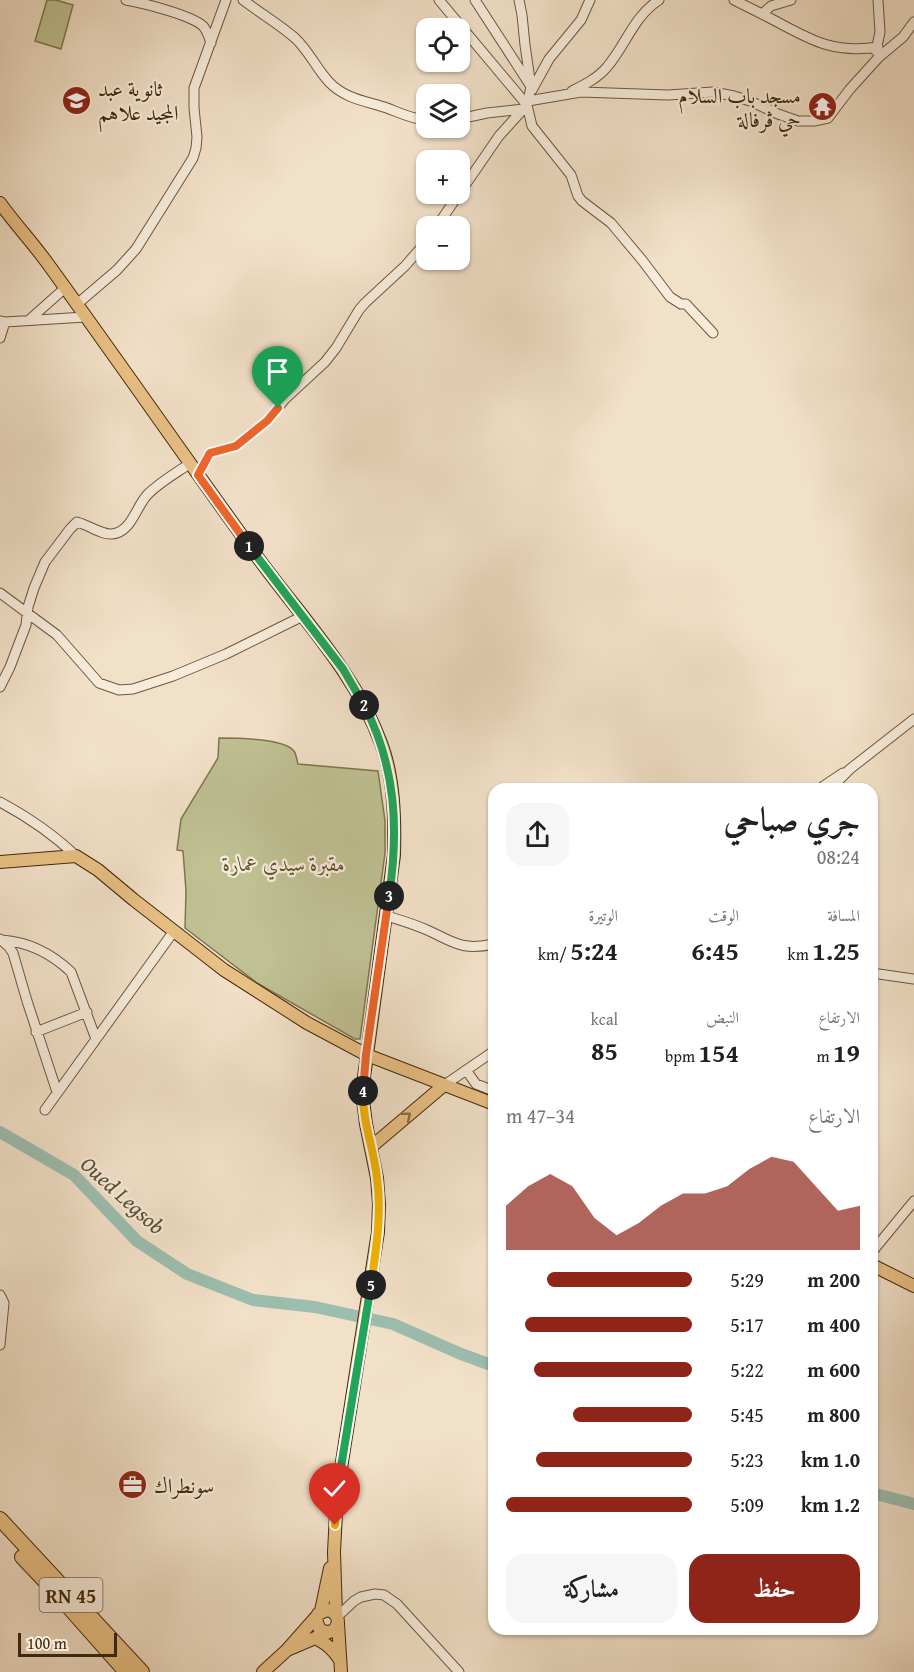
<!DOCTYPE html>
<html lang="ar">
<meta charset="utf-8">
<style>
body{margin:0;font-family:"Gentium Book Plus",Amiri,serif;background:#f6f6f6;color:#202124;direction:rtl;height:100vh;display:flex;flex-direction:column;font-size:22px;white-space:nowrap}
*{box-sizing:border-box;margin:0}
p{font-size:20px;color:#757577}
.icon{flex:none;width:33px;height:33px;fill:none;stroke:currentColor;stroke-width:2;stroke-linecap:round;stroke-linejoin:round}
.map{position:relative;flex:1;overflow:hidden;direction:ltr}
.side{position:absolute;left:488px;top:783px;width:390px;height:852px;display:flex;flex-direction:column;background:#fff;border-radius:18px;box-shadow:0 2px 4px #0004;direction:rtl}
.side>*{flex:none}
.controls{position:absolute;left:416px;top:18px;display:grid;gap:12px}
.controls a{display:grid;place-items:center;width:54px;height:54px;border-radius:12px;background:#fff;box-shadow:0 2px 4px #0004;font-size:30px}
.scale{position:absolute;left:18px;bottom:15px;width:99px;box-sizing:border-box;padding-left:6px;border:3px solid #41290b;border-top:0;font-size:16px;line-height:21px;white-space:nowrap;color:#41290b;-webkit-text-stroke:4px #f7ecdc;paint-order:stroke}
.pin{position:absolute;display:grid;place-items:center;width:51px;height:51px;color:#fff;margin:-62px -26px;border-radius:50% 50% 50% 0;rotate:-45deg;box-shadow:0 0 6px #0007}
.pin .icon{rotate:45deg}
.km{position:absolute;width:30px;height:30px;margin:-15px;border-radius:50%;background:#222;color:#fff;font-size:16px;line-height:30px;text-align:center}
.round{display:grid;place-items:center;flex:none;width:63px;height:63px;border-radius:18px;background:#f6f6f6}
.summary{display:flex;align-items:center;justify-content:space-between;height:102px;padding:0 18px}
h1{font-size:33px;font-weight:700;line-height:45px}
.stats{display:grid;grid-template-columns:repeat(3,1fr);gap:9px;height:102px;padding:6px 18px}
.stats div{display:grid;align-content:center}
.stats b{font-size:26px;font-weight:700}
.stats small{font-size:16px;font-weight:400}
.stats p{font-size:16px}
.chart{height:168px;padding:12px 18px}
.chart p{display:flex;justify-content:space-between}
.chart svg{width:100%;height:108px;margin-top:6px;fill:#8f2418;opacity:.7}
.action{display:flex;gap:12px;margin-top:auto;padding:12px 18px}
.action a{flex:1;height:69px;border-radius:18px;background:#8f2418;color:#fff;font-size:24px;font-weight:700;line-height:69px;text-align:center}
.action a+a{background:#f6f6f6;color:#202124}
ul{padding:0 18px;list-style:none;font-size:20px}
li{display:grid;grid-template-columns:96px 72px 1fr;align-items:center;height:45px}
li i{height:15px;border-radius:8px;background:#8f2418}
.map>svg:first-child{display:block}
.green{fill:#bfc193;stroke:#80754f;stroke-width:1.5}
.lines{fill:none;stroke-linecap:round;stroke-linejoin:round}
.river{stroke:#9cbeb0;stroke-width:12}
.minor-casing{stroke:#6d573a;stroke-width:11}
.major-casing{stroke:#41290b;stroke-width:14}
.highway-casing{stroke:#41290b;stroke-width:16}
.minor{stroke:#f7ecdc;stroke-width:9}
.major{stroke:#e9c084;stroke-width:12}
.highway{stroke:#e9c084;stroke-width:14}
.oneway{stroke:#8d6d41}
.split-1-casing{stroke:#fff;stroke-width:12}
.split-2-casing{stroke:#fff;stroke-width:12}
.split-3-casing{stroke:#fff;stroke-width:12}
.split-4-casing{stroke:#fff;stroke-width:12}
.split-5-casing{stroke:#fff;stroke-width:12}
.split-6-casing{stroke:#fff;stroke-width:12}
.split-7-casing{stroke:#fff;stroke-width:12}
.split-1{stroke:#f0652b;stroke-width:8}
.split-2{stroke:#22a559;stroke-width:8}
.split-3{stroke:#22a559;stroke-width:8}
.split-4{stroke:#f0652b;stroke-width:8}
.split-5{stroke:#f5b400;stroke-width:8}
.split-6{stroke:#22a559;stroke-width:8}
.split-7{stroke:#f5b400;stroke-width:8}
.labels{text-anchor:middle;dominant-baseline:central;stroke-width:4.5;stroke-linejoin:round;paint-order:stroke}
.shield{fill:#f7ecdc;stroke:#78644a;stroke-width:1.5}
.shield-label{font-size:20px;font-weight:bold;fill:#41290b}
.poi-label{font-size:21px;fill:#41290b;stroke:#f7ecdc;text-anchor:start}
.park-label{font-size:21px;font-style:italic;fill:#604f2d;stroke:#f7ecdc}
.water-label{font-size:22px;font-style:italic;fill:#584e34;stroke:#f7ecdc}
</style>
<div class="map">
<svg width="914" height="1672" viewBox="0 0 914 1672">
<rect width="100%" height="100%" fill="#f2e1c9"/>
<filter id="stains"><feTurbulence type="fractalNoise" baseFrequency=".00333" numOctaves="4"/><feColorMatrix values="0 0 0 0 .2 0 0 0 0 .09 0 0 0 0 .02 0 0 0 .5 -.17"/></filter>
<radialGradient id="worn" r=".72"><stop offset=".6" stop-color="#630" stop-opacity="0"/><stop offset="1" stop-color="#630" stop-opacity=".3"/></radialGradient>
<path class="green" d="M47,0H56L73,5L61,49L35,41Z
M219,738C235,738 284,738 294,751C296,754 297,760 298,764L378,771L385,821V853L360,1039H355L257,983L185,928L186,891L183,851L177,850L181,819L218,758Z"/>
<g class="lines">
<path class="river" d="M0,1132L74,1175L137,1241L187,1274L253,1300L315,1307L393,1324L461,1354L494,1366
M872,1493L914,1504"/>
<defs>
<path id="minor" d="M126,0C143,3 191,15 203,26C207,30 209,37 211,43
M243,0C260,13 279,24 295,38C309,51 316,68 329,82C345,99 366,101 387,108C400,113 412,119 426,120
M439,0L527,105L532,126L571,175L578,196L582,201L611,223L642,260L670,297L681,304H686L713,333
M475,0L530,85
M734,0L762,14L771,6L791,0
M762,14C804,35 827,55 878,47
M876,51L880,32L878,0
M532,90L549,59L581,20L590,0
M572,91C584,85 598,78 607,67C626,45 633,17 659,0
M528,101L581,92L668,95L713,92L734,96L750,101L778,114L798,121H814L828,118L850,89L879,57L903,37L914,22
M459,119L487,113L523,109
M437,226L499,136L527,105L531,87L525,45L522,15L519,0
M76,305L117,270L136,249L193,158L196,148L197,137L194,108V88L226,0
M29,320L65,288
M0,321L5,322L85,317
M0,338L5,322
M198,475L210,453L236,446L267,421L285,399L325,362L336,348L359,310L365,303L405,266L426,242
M0,593L57,635L99,683L119,690L133,689L173,676L226,654L303,616
M0,687L10,667L26,625L28,607L34,588L45,562L70,529L77,522C89,525 101,535 112,534C132,532 136,506 148,494C160,482 176,473 189,464
M819,789L843,773
M830,789L850,769L914,719
M0,802C28,817 53,834 76,856
M387,916C400,920 414,924 427,930C454,942 461,951 494,944
M0,939L9,947L13,953L27,1001L57,1092
M2,940C28,942 52,954 71,972L96,1039
M872,973L914,979
M36,1032L87,1012
M466,1070L476,1084L494,1091
M443,1086L494,1051
M45,1110L174,931
M872,1252L914,1201
M0,1295L4,1303L0,1345
M337,1617L354,1601L361,1597L375,1594L384,1595L397,1604L459,1672"/>
<path id="major" d="M0,203C15,224 33,243 48,264C117,359 184,456 253,551C298,614 354,670 381,743C394,777 395,818 394,855L364,1077L363,1100L366,1124L377,1178L379,1204L378,1232L337,1494L334,1552L336,1615
M0,862L76,856L98,870L134,900L224,970L307,1023L367,1055L494,1104
M371,1147L443,1086
M872,1265L914,1286
M321,1611L330,1568
M338,1623L341,1672
M315,1638C327,1644 333,1649 340,1660
M287,1650L334,1630C341,1622 338,1612 327,1610L318,1614L316,1620L320,1630L327,1632
M263,1672L287,1650L317,1616"/>
<path id="highway" d="M0,1519L142,1672
M22,1557L57,1594L126,1672"/>
</defs>
<use href="#minor" class="minor-casing"/>
<use href="#major" class="major-casing"/>
<use href="#highway" class="highway-casing"/>
<use href="#minor" class="minor"/>
<use href="#major" class="major"/>
<use href="#highway" class="highway"/>
</g>
<defs><path id="oneway-chevron" d="M-2-3.5L2.5 0L-2 3.5" fill="none" stroke-width="1.6" stroke-linecap="round" stroke-linejoin="round" transform="scale(1.5)"/></defs>
<use class="oneway" href="#oneway-chevron" transform="translate(407 1116) rotate(-40)"/>
<g class="lines">
<defs>
<path id="split-1" d="M249,546L198,475L210,453L236,446L267,421L278,408"/>
<path id="split-2" d="M249,546L343,669L364,705"/>
<path id="split-3" d="M364,705C396,766 399,829 389,896"/>
<path id="split-4" d="M363,1091L366,1055L389,896"/>
<path id="split-5" d="M363,1091C362,1121 374,1149 377,1178C382,1214 376,1250 371,1285"/>
<path id="split-6" d="M339,1479L371,1285"/>
<path id="split-7" d="M335,1525L339,1479"/>
</defs>
<use href="#split-1" class="split-1-casing"/>
<use href="#split-2" class="split-2-casing"/>
<use href="#split-3" class="split-3-casing"/>
<use href="#split-4" class="split-4-casing"/>
<use href="#split-5" class="split-5-casing"/>
<use href="#split-6" class="split-6-casing"/>
<use href="#split-7" class="split-7-casing"/>
<use href="#split-1" class="split-1"/>
<use href="#split-2" class="split-2"/>
<use href="#split-3" class="split-3"/>
<use href="#split-4" class="split-4"/>
<use href="#split-5" class="split-5"/>
<use href="#split-6" class="split-6"/>
<use href="#split-7" class="split-7"/>
</g>
<defs>
<symbol id="school-disc" viewBox="-11 -11 22 22"><circle r="9.5" fill="#8f2418" stroke="#f7ecdc"/><path d="M0-5L7-2L0 1L-7-2ZM-4 1L0 2.5L4 1V4Q0 6-4 4Z" fill="#fff"/></symbol>
<symbol id="temple-disc" viewBox="-11 -11 22 22"><circle r="9.5" fill="#8f2418" stroke="#f7ecdc"/><path d="M0-6L5-2H3V0L6.5 2.5H4V6H1.5V3h-3V6H-4V2.5H-6.5L-3 0V-2H-5Z" fill="#fff"/></symbol>
<symbol id="office-disc" viewBox="-11 -11 22 22"><circle r="9.5" fill="#8f2418" stroke="#f7ecdc"/><path d="M-6-3h4V-5.5h4V-3h4V5H-6ZM-1-4.5V-3h2v-1.5ZM-6 0V1H6V0Z" fill="#fff"/></symbol>
</defs>
<g fill-rule="evenodd">
<use href="#school-disc" x="60" y="84" width="33" height="33"/>
<use href="#temple-disc" x="806" y="90" width="33" height="33"/>
<use href="#office-disc" x="116" y="1468" width="33" height="33"/>
</g>
<g class="labels">
<rect class="shield" x="39.5" y="1578" width="63" height="34" rx="4.5"/>
<g class="shield-label">
<text x="71" y="1595">RN 45</text>
</g>
<g class="poi-label">
<text x="98" y="88">ثانوية عبد<tspan x="98" dy="24">المجيد علاهم</tspan></text>
<text x="801" y="95" text-anchor="end">مسجد باب السلام<tspan x="801" dy="24">حي ڨرفالة</tspan></text>
<text x="154" y="1485">سونطراك</text>
</g>
<g class="park-label">
<text x="284" y="863">مقبرة سيدي عمارة</text>
</g>
<g class="water-label">
<text transform="translate(123 1195) rotate(42)">Oued Legsob</text>
</g>
</g>
<rect width="100%" height="100%" filter="url(#stains)"/>
<rect width="100%" height="100%" fill="url(#worn)"/>
</svg>
<div class="controls">
<a><svg class="icon" aria-label="locate" viewBox="0 0 24 24"><circle cx="12" cy="12" r="6"/><path d="M12 2v4M12 18v4M2 12h4M18 12h4"/></svg></a>
<a><svg class="icon" aria-label="layers" viewBox="0 0 24 24"><path d="M12 4l9 5-9 5-9-5zM3 14l9 5 9-5"/></svg></a>
<a>+</a>
<a>−</a>
</div>
<div class="scale">100 m</div>
<div class="pin" style="left:278px;top:408px;background:#1e9e55"><svg class="icon" aria-label="arrive" viewBox="0 0 24 24"><path d="M6 21V4h12l-3 4 3 4H6"/></svg></div>
<div class="pin" style="left:335px;top:1525px;background:#d93025"><svg class="icon" aria-label="check" viewBox="0 0 24 24"><path d="M5 12l5 5 9-10"/></svg></div>
<b class="km" style="left:249px;top:546px">1</b>
<b class="km" style="left:364px;top:705px">2</b>
<b class="km" style="left:389px;top:896px">3</b>
<b class="km" style="left:363px;top:1091px">4</b>
<b class="km" style="left:371px;top:1285px">5</b>
<section class="side">
<div class="summary"><div><h1>جري صباحي</h1><p>08:24</p></div><a class="round"><svg class="icon" aria-label="share" viewBox="0 0 24 24"><path d="M12 15V3M7 8l5-5 5 5M5 13v7h14v-7"/></svg></a></div>
<div class="stats">
<div><p>المسافة</p><b>1.25<small> km</small></b></div>
<div><p>الوقت</p><b>6:45</b></div>
<div><p>الوتيرة</p><b>5:24<small> /km</small></b></div>
</div>
<div class="stats">
<div><p>الارتفاع</p><b>19<small> m</small></b></div>
<div><p>النبض</p><b>154<small> bpm</small></b></div>
<div><p>kcal</p><b>85</b></div>
</div>
<div class="chart"><p><span>الارتفاع</span>34–47 m</p>
<svg viewBox="0 0 160 44" preserveAspectRatio="none"><path d="M0 44V26L10 18L20 13L30 18L40 31L50 38L60 33L70 26L80 21L90 21L100 18L110 11L120 6L130 8L140 18L150 28L160 26V44z"/></svg>
</div>
<ul>
<li><b>200 m</b>5:29<i style="width:78%"></i></li>
<li><b>400 m</b>5:17<i style="width:90%"></i></li>
<li><b>600 m</b>5:22<i style="width:85%"></i></li>
<li><b>800 m</b>5:45<i style="width:64%"></i></li>
<li><b>1.0 km</b>5:23<i style="width:84%"></i></li>
<li><b>1.2 km</b>5:09<i style="width:100%"></i></li>
</ul>
<div class="action"><a>حفظ</a><a>مشاركة</a></div>
</section>
</div>
